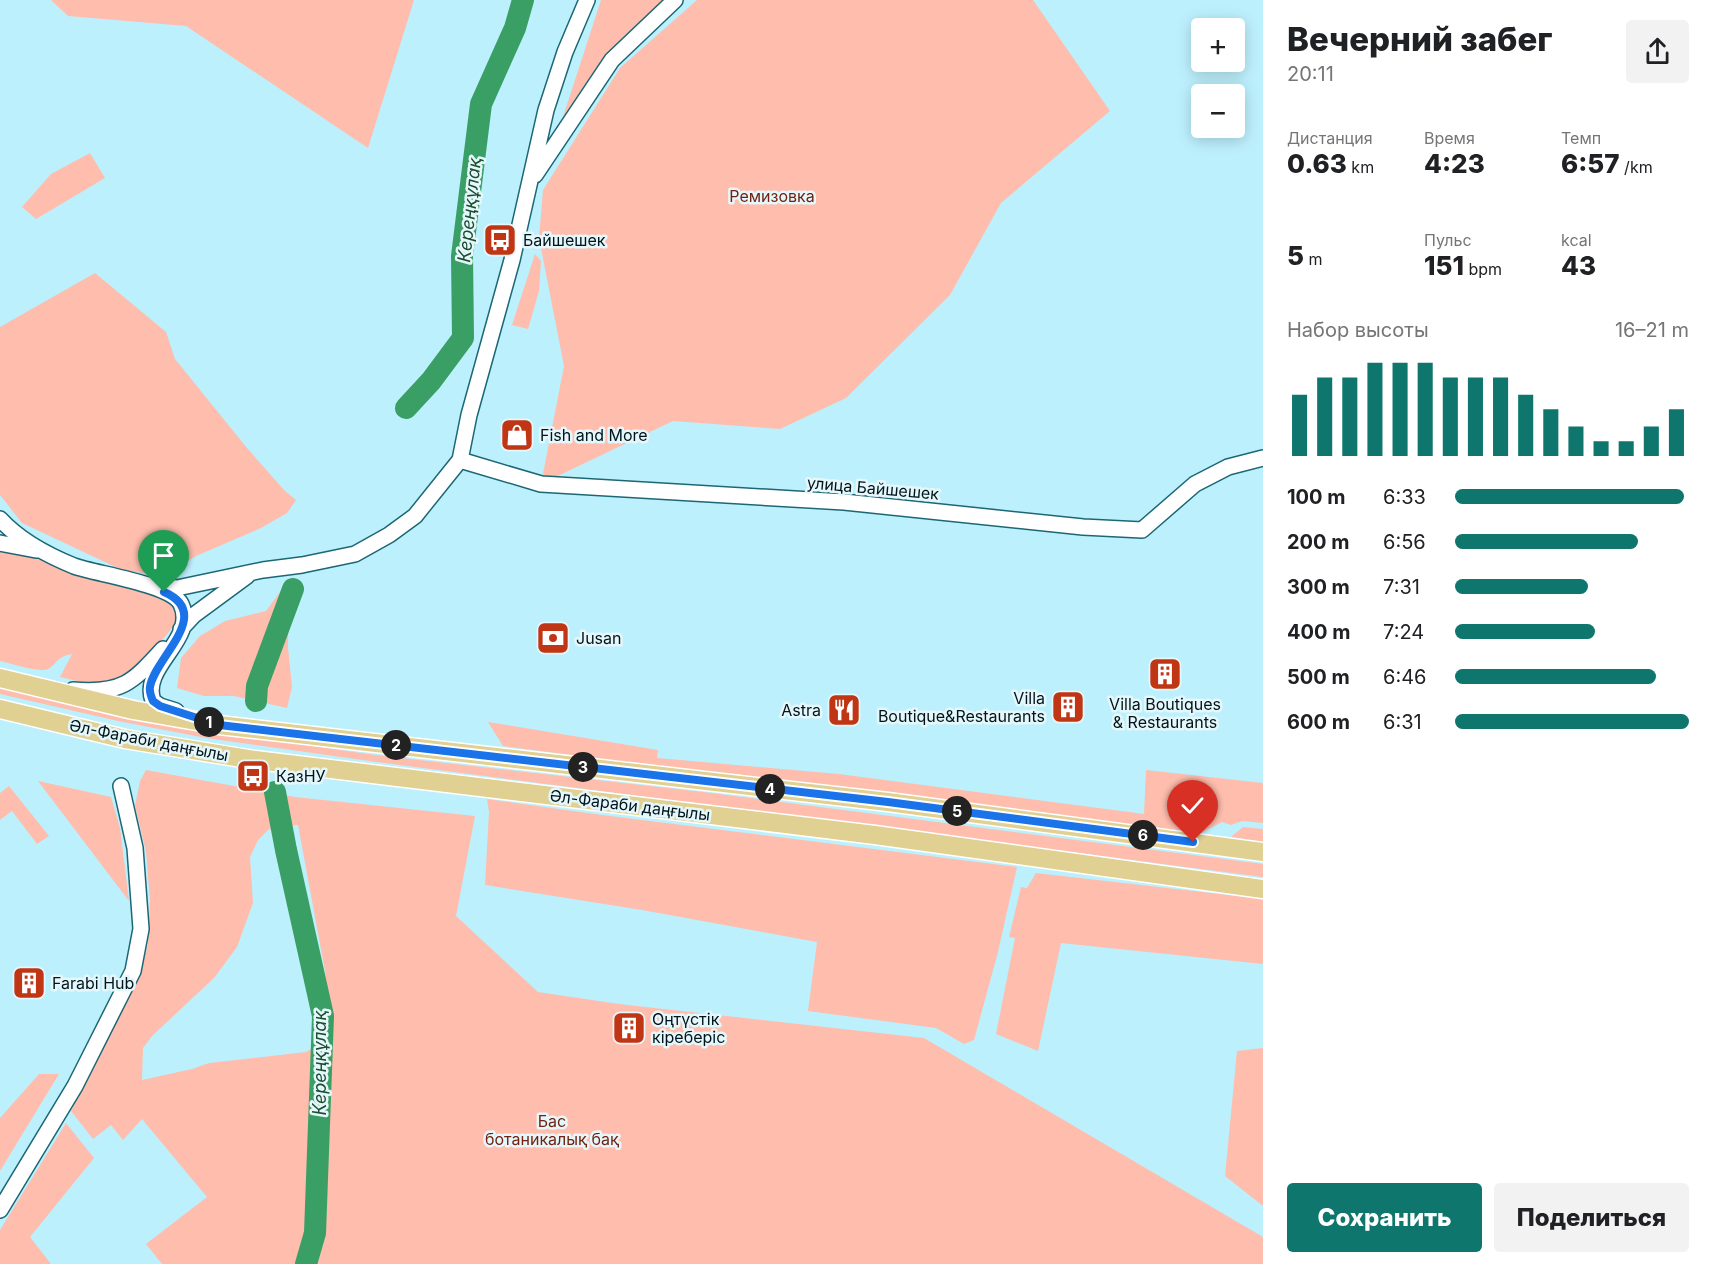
<!DOCTYPE html>
<html lang="ru">
<meta charset="utf-8">
<style>
body{margin:0;font-family:Inter,sans-serif;background:#f2f2f2;color:#202124;height:100vh;display:flex;flex-direction:column;font-size:22px;white-space:nowrap}
*{box-sizing:border-box;margin:0}
p{font-size:20px;color:#757577}
.icon{flex:none;width:33px;height:33px;fill:none;stroke:currentColor;stroke-width:2;stroke-linecap:round;stroke-linejoin:round}
.map{position:relative;flex:1;overflow:hidden}
.panel{display:flex;flex-direction:column;background:#fff;width:450px}
.panel>*{flex:none}
.controls{position:absolute;left:1191px;top:18px;display:grid;gap:12px}
.controls a{display:grid;place-items:center;width:54px;height:54px;border-radius:6px;background:#fff;box-shadow:0 3px 15px #0003;font-size:30px}
.pin{position:absolute;display:grid;place-items:center;width:51px;height:51px;color:#fff;margin:-62px -26px;border-radius:50% 50% 50% 0;rotate:-45deg;box-shadow:0 0 6px #0007}
.pin .icon{rotate:45deg}
.km{position:absolute;width:30px;height:30px;margin:-15px;border-radius:50%;background:#222;color:#fff;font-size:16px;line-height:30px;text-align:center}
.round{display:grid;place-items:center;flex:none;width:63px;height:63px;border-radius:6px;background:#f2f2f2}
.headline{display:flex;align-items:center;justify-content:space-between;height:102px;padding:0 24px}
h1{font-size:33px;font-weight:800;line-height:45px}
.stats{display:grid;grid-template-columns:repeat(3,1fr);gap:9px;height:102px;padding:6px 24px}
.stats div{display:grid;align-content:center}
.stats b{font-size:26px;font-weight:800}
.stats small{font-size:16px;font-weight:400}
.stats p{font-size:16px}
.chart{height:168px;padding:12px 24px}
.chart p{display:flex;justify-content:space-between}
.chart svg{width:100%;height:108px;margin-top:6px;stroke:#0f766e;stroke-width:6}
.cta{display:flex;gap:12px;margin-top:auto;padding:12px 24px}
.cta a{flex:1;height:69px;border-radius:6px;background:#0f766e;color:#fff;font-size:24px;font-weight:800;line-height:69px;text-align:center}
.cta a+a{background:#f2f2f2;color:#202124}
ul{padding:0 24px;list-style:none;font-size:20px}
li{display:grid;grid-template-columns:96px 72px 1fr;align-items:center;height:45px}
li i{height:15px;border-radius:8px;background:#0f766e}
main{display:flex;flex:1;min-height:0}
.map>svg:first-child{display:block}
.green{fill:#febdad;fill-rule:evenodd}
.lines{fill:none;stroke-linecap:round;stroke-linejoin:round}
.river{stroke:#3a9f64;stroke-width:22}
.minor-casing{stroke:#1c6775;stroke-width:18}
.major-casing{stroke:#fff;stroke-width:21}
.minor{stroke:#fff;stroke-width:15}
.major{stroke:#e0d092;stroke-width:18}
.route-casing{stroke:#fff;stroke-width:12}
.route{stroke:#1a73e8;stroke-width:8}
.labels{text-anchor:middle;dominant-baseline:central;stroke-width:5;stroke-linejoin:round;paint-order:stroke}
.park-label{font-size:16px;fill:#712210;stroke:#e6f7fb}
.poi-label{font-size:16px;fill:#00151b;stroke:#e6f7fb;text-anchor:start}
.street-label{font-size:16px;fill:#00151b;stroke:#e6f7fb}
.water-label{font-size:18px;font-style:italic;fill:#1a4e2f;stroke:#e6f7fb}
</style>
<main>
<div class="map">
<svg width="1263" height="1264" viewBox="0 0 1263 1264">
<rect width="100%" height="100%" fill="#bdf0fd"/>
<path class="green" d="M51,0H414L368,148L186,26L68,16Z
M601,0H667L561,123Z
M697,0H1033L1110,111L1001,203L950,295L846,398L780,429L673,421L541,484L564,366L539,238L543,190L620,68Z
M90,153L105,178L36,219L22,207L51,174Z
M535,254L541,261L539,291L528,329L512,325Z
M95,273L166,332L175,359L247,448L285,491L296,500L287,513L261,528L196,556L165,575L124,571L22,523L0,495V327Z
M0,543L171,595L179,619C161,644 137,666 113,685L86,683L60,677L72,654C56,657 57,664 48,669C38,673 10,663 0,661Z
M289,580L288,648L292,687L287,708L234,696H204L177,688L181,658L200,636L225,621L266,611Z
M0,685L206,731L375,755L703,792L1263,864V877L377,762L206,738L118,721L0,694Z
M488,722L658,750L657,758L839,774L1144,814L1146,770L1263,783V823L1242,821L1231,825L1222,822L1199,834L1125,828L503,746Z
M146,770L295,797L475,816L456,916L538,992L619,1004L924,1038L1263,1237V1264H162L146,1244L207,1197L142,1119L123,1140L111,1125L93,1139L71,1111L138,979L148,945L150,900L146,852L135,806L140,781ZM298,825L325,971L330,1024L327,1036L320,1044L306,1052L209,1063L192,1069L142,1080L143,1048L152,1036L214,978L237,947L253,903L250,857L258,840L268,830L277,826Z
M38,781L111,797L120,828L129,901Z
M9,786L49,836L37,844L12,811L0,820V793Z
M487,799L602,815L1017,867L998,952L974,1040L964,1044L936,1028L808,1011L817,942L642,910L485,885L489,812Z
M1243,827L1263,829V842L1231,837Z
M1036,873L1263,899V964L1061,943L1038,1051L996,1034L1015,938L1009,937L1021,887L1027,888Z
M1263,1048V1206L1225,1176L1237,1051Z
M39,1074H59L0,1171V1118Z
M66,1123L94,1158L30,1237L51,1264H0V1230Z"/>
<g class="lines">
<path class="river" d="M406,408L431,381L463,338L462,256L481,104L515,28L523,0
M256,701L257,686L293,589
M275,792L286,850L323,1016L315,1233L306,1264"/>
<defs>
<path id="minor" d="M535,175L612,60L675,0
M460,460L541,484L844,502L1083,527L1142,530L1195,484L1228,467L1263,458
M0,519C20,541 47,555 74,566C96,574 171,584 181,604C198,640 140,666 153,701L160,706L176,711
M0,543L36,550
M152,586L177,588L263,570L302,565L355,554L389,535L415,516L460,460L469,415L512,260L546,110L565,52L587,0
M181,629L194,615L247,576
M73,690C122,694 132,683 163,649
M0,1210L75,1086L133,971L141,929L135,848L121,786"/>
<path id="major" d="M0,678L133,710L219,725L888,802L1263,852
M0,709L125,739L248,759L875,835L1263,889"/>
</defs>
<use href="#minor" class="minor-casing"/>
<use href="#major" class="major-casing"/>
<use href="#minor" class="minor"/>
<use href="#major" class="major"/>
</g>
<g class="lines">
<defs>
<path id="route" d="M164,592C215,614 154,658 150,687C149,692 151,696 153,701L160,706L219,725L888,802L1193,842"/>
</defs>
<use href="#route" class="route-casing"/>
<use href="#route" class="route"/>
</g>
<defs>
<symbol id="bus-square" viewBox="-11 -11 22 22"><rect x="-9" y="-9" width="18" height="18" rx="4" fill="#c03614" stroke="#e6f7fb"/><path d="M-5-6H5V4H4V6H2V4H-2V6H-4V4H-5ZM-3.5-4V0h7V-4ZM-3.5 1.2v1.5H-2V1.2ZM2 1.2v1.5H3.5V1.2Z" fill="#fff"/></symbol>
<symbol id="shop-square" viewBox="-11 -11 22 22"><rect x="-9" y="-9" width="18" height="18" rx="4" fill="#c03614" stroke="#e6f7fb"/><path d="M-5-2.5h2.3a2.7 3.5 0 0 1 5.4 0H5L5.5 6h-11ZM-1.5-2.5h3a1.5 2.3 0 0 0-3 0Z" fill="#fff"/></symbol>
<symbol id="bank-square" viewBox="-11 -11 22 22"><rect x="-9" y="-9" width="18" height="18" rx="4" fill="#c03614" stroke="#e6f7fb"/><path d="M-6-4H6V4H-6ZM0-2.3a2.3 2.3 0 1 0 0 4.6a2.3 2.3 0 1 0 0-4.6Z" fill="#fff"/></symbol>
<symbol id="building-square" viewBox="-11 -11 22 22"><rect x="-9" y="-9" width="18" height="18" rx="4" fill="#c03614" stroke="#e6f7fb"/><path d="M-4-6H4V6H1V3H-1V6H-4ZM-2.5-4.3h1.7v1.8h-1.7ZM.8-4.3h1.7v1.8H.8ZM-2.5-1h1.7V.8h-1.7ZM.8-1h1.7V.8H.8Z" fill="#fff"/></symbol>
<symbol id="restaurant-square" viewBox="-11 -11 22 22"><rect x="-9" y="-9" width="18" height="18" rx="4" fill="#c03614" stroke="#e6f7fb"/><path d="M-5-6h1v4h1v-4h1v4h1v-4h1v5L-1.5 .5V6h-2V.5L-5-1ZM5-6V6H3V1.5H1.5Q1.5-4 5-6Z" fill="#fff"/></symbol>
</defs>
<g fill-rule="evenodd">
<use href="#bus-square" x="481" y="221" width="38" height="38"/>
<use href="#shop-square" x="498" y="416" width="38" height="38"/>
<use href="#bank-square" x="534" y="619" width="38" height="38"/>
<use href="#building-square" x="1146" y="655" width="38" height="38"/>
<use href="#building-square" x="1049" y="688" width="38" height="38"/>
<use href="#restaurant-square" x="825" y="691" width="38" height="38"/>
<use href="#bus-square" x="234" y="757" width="38" height="38"/>
<use href="#building-square" x="10" y="964" width="38" height="38"/>
<use href="#building-square" x="610" y="1009" width="38" height="38"/>
</g>
<g class="labels">
<g class="park-label">
<text x="772" y="196">Ремизовка</text>
<text x="552" y="1121">Бас<tspan x="552" dy="18">ботаникалық бақ</tspan></text>
</g>
<g class="poi-label">
<text x="523" y="240">Байшешек</text>
<text x="540" y="435">Fish and More</text>
<text x="576" y="638">Jusan</text>
<text x="1045" y="698" text-anchor="end">Villa<tspan x="1045" dy="18">Boutique&amp;Restaurants</tspan></text>
<text x="1165" y="704" text-anchor="middle">Villa Boutiques<tspan x="1165" dy="18">&amp; Restaurants</tspan></text>
<text x="821" y="710" text-anchor="end">Astra</text>
<text x="276" y="776">КазНУ</text>
<text x="52" y="983">Farabi Hub</text>
<text x="652" y="1019">Оңтүстік<tspan x="652" dy="18">кіреберіс</tspan></text>
</g>
<g class="street-label">
<text transform="translate(873 488) rotate(5)">улица Байшешек</text>
<text transform="translate(149 740) rotate(11)">Әл-Фараби даңғылы</text>
<text transform="translate(630 805) rotate(7)">Әл-Фараби даңғылы</text>
</g>
<g class="water-label">
<text transform="translate(469 210) rotate(-84)">Кереңқұлақ</text>
<text transform="translate(319 1063) rotate(-90)">Кереңқұлақ</text>
</g>
</g>
</svg>
<div class="controls">
<a>+</a>
<a>−</a>
</div>
<div class="pin" style="left:164px;top:592px;background:#1e9e55"><svg class="icon" aria-label="arrive" viewBox="0 0 24 24"><path d="M6 21V4h12l-3 4 3 4H6"/></svg></div>
<div class="pin" style="left:1193px;top:842px;background:#d93025"><svg class="icon" aria-label="check" viewBox="0 0 24 24"><path d="M5 12l5 5 9-10"/></svg></div>
<b class="km" style="left:209px;top:722px">1</b>
<b class="km" style="left:396px;top:745px">2</b>
<b class="km" style="left:583px;top:767px">3</b>
<b class="km" style="left:770px;top:789px">4</b>
<b class="km" style="left:957px;top:811px">5</b>
<b class="km" style="left:1143px;top:835px">6</b>
</div>
<section class="panel">
<div class="headline"><div><h1>Вечерний забег</h1><p>20:11</p></div><a class="round"><svg class="icon" aria-label="share" viewBox="0 0 24 24"><path d="M12 15V3M7 8l5-5 5 5M5 13v7h14v-7"/></svg></a></div>
<div class="stats">
<div><p>Дистанция</p><b>0.63<small> km</small></b></div>
<div><p>Время</p><b>4:23</b></div>
<div><p>Темп</p><b>6:57<small> /km</small></b></div>
</div>
<div class="stats">
<div><b>5<small> m</small></b></div>
<div><p>Пульс</p><b>151<small> bpm</small></b></div>
<div><p>kcal</p><b>43</b></div>
</div>
<div class="chart"><p><span>Набор высоты</span>16–21 m</p>
<svg viewBox="0 0 160 44" preserveAspectRatio="none"><path d="M5 44V19M15 44V12M25 44V12M35 44V6M45 44V6M55 44V6M65 44V12M75 44V12M85 44V12M95 44V19M105 44V25M115 44V32M125 44V38M135 44V38M145 44V32M155 44V25"/></svg>
</div>
<ul>
<li><b>100 m</b>6:33<i style="width:98%"></i></li>
<li><b>200 m</b>6:56<i style="width:78%"></i></li>
<li><b>300 m</b>7:31<i style="width:57%"></i></li>
<li><b>400 m</b>7:24<i style="width:60%"></i></li>
<li><b>500 m</b>6:46<i style="width:86%"></i></li>
<li><b>600 m</b>6:31<i style="width:100%"></i></li>
</ul>
<div class="cta"><a>Сохранить</a><a>Поделиться</a></div>
</section>
</main>
